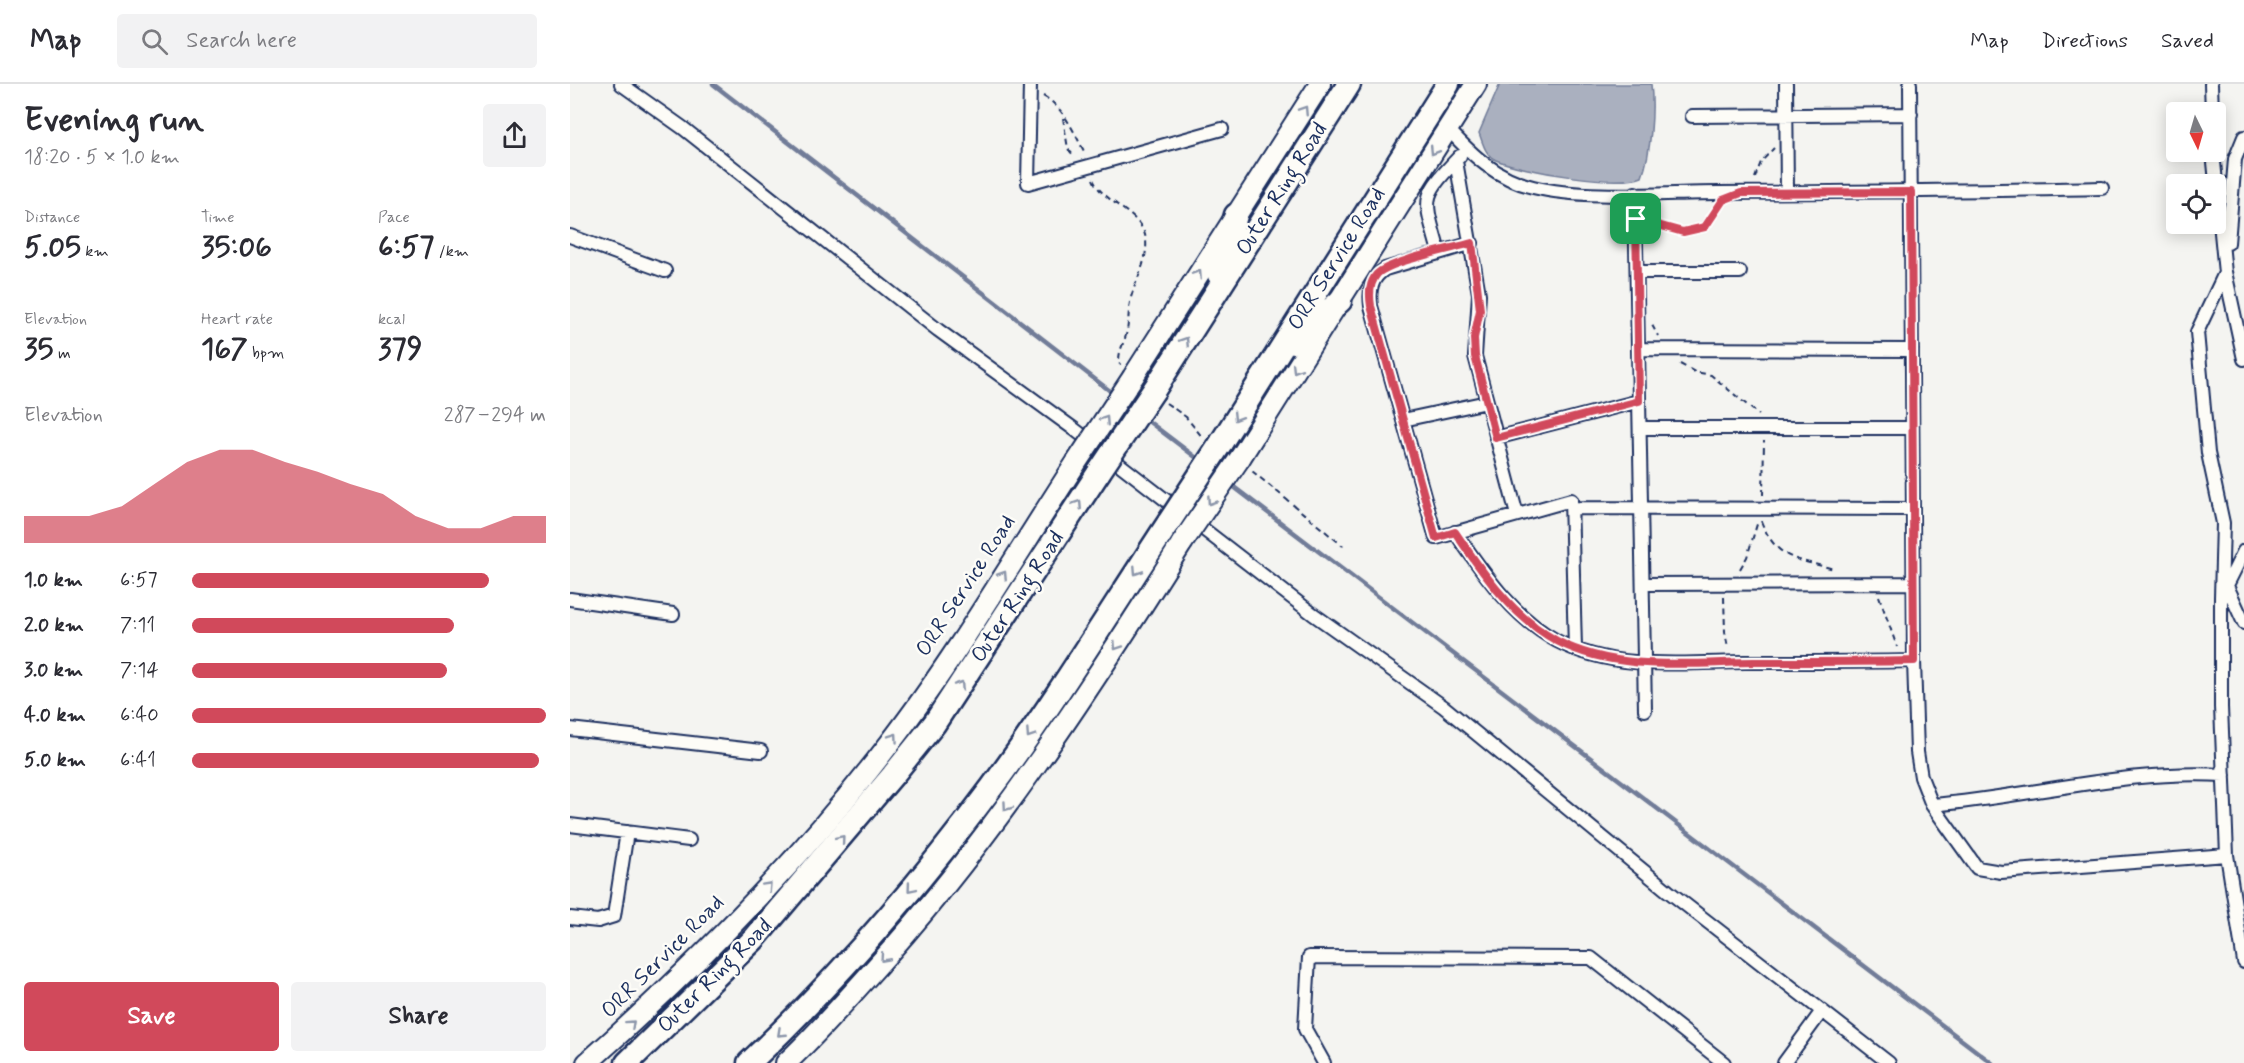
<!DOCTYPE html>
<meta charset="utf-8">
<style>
body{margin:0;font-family:Mynerve,sans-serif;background:#f2f2f3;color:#2b2b33;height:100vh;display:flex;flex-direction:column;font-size:22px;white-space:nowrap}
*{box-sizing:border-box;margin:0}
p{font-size:20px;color:#7c7c81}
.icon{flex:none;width:33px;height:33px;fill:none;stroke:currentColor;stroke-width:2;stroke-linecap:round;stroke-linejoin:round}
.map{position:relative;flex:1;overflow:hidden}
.drawer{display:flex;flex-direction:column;background:#fff;width:570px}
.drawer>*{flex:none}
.needle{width:39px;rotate:175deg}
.tools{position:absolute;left:1596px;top:18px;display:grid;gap:12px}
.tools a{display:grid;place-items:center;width:60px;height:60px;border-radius:6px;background:#fff;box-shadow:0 3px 15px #0003;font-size:30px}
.pin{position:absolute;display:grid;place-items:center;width:51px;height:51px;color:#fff;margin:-26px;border-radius:12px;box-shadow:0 3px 9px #0006}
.round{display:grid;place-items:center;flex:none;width:63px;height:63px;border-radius:6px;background:#f2f2f3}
.head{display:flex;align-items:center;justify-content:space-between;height:102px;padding:0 24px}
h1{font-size:33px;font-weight:800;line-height:45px}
.figures{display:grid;grid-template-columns:repeat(3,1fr);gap:9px;height:102px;padding:6px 24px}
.figures div{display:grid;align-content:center}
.figures b{font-size:30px;font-weight:800}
.figures small{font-size:16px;font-weight:400}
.figures p{font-size:16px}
.chart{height:168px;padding:12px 24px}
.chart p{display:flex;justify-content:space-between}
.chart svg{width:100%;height:108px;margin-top:6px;fill:#d1495b;opacity:.7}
.button{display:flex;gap:12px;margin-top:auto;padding:12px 24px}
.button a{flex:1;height:69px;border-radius:6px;background:#d1495b;color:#fff;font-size:24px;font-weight:800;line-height:69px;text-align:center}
.button a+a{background:#f2f2f3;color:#2b2b33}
ul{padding:0 24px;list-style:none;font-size:20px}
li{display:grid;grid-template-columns:96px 72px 1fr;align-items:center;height:45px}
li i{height:15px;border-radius:8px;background:#d1495b}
header{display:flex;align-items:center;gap:36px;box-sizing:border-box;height:84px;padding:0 30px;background:#fff;border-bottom:2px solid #e1e1e2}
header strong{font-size:28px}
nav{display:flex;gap:33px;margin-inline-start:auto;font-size:21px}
.search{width:420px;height:54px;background:#f2f2f3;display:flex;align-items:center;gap:15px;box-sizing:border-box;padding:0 21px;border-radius:6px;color:#7c7c81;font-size:22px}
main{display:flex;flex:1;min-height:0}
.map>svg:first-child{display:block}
.water{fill:#aab0bf;stroke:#717c98;stroke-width:1.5}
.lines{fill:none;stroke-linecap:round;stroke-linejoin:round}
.stream{stroke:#717c98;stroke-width:4.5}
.minor-casing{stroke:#1b2f5e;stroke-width:16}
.primary-casing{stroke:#1b2f5e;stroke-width:24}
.motorway-casing{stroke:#1b2f5e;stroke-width:27}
.path{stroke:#1b2f5e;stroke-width:2;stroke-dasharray:6 4.5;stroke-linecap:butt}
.minor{stroke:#fdfcf7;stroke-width:12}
.primary{stroke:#fdfcf7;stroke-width:20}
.motorway{stroke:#fdfcf7;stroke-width:22}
.primary-bridge-casing{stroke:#1b2f5e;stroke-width:24;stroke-linecap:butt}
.motorway-bridge-casing{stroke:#1b2f5e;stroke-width:27;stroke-linecap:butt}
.primary-bridge{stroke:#fdfcf7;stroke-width:20}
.motorway-bridge{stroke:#fdfcf7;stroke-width:22}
.oneway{stroke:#8c96aa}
.route-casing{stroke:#fff;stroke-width:12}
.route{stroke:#d1495b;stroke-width:8}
.labels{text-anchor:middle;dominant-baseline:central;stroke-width:5;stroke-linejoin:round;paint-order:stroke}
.street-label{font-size:22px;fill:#1b2f5e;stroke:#fdfcf7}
</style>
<header>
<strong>Map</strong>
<div class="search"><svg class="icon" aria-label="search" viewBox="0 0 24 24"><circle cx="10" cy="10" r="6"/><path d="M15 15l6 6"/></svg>Search here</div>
<nav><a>Map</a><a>Directions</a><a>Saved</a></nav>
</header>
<main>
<section class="drawer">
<div class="head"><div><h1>Evening run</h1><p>18:20 · 5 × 1.0 km</p></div><a class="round"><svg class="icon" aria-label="share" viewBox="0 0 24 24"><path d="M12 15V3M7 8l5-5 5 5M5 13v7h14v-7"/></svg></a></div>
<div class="figures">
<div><p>Distance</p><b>5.05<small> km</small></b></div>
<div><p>Time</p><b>35:06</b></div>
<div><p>Pace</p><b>6:57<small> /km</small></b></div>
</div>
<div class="figures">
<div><p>Elevation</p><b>35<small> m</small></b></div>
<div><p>Heart rate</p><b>167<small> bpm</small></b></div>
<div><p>kcal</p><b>379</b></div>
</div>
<div class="chart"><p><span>Elevation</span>287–294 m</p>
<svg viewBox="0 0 160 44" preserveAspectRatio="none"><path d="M0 44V33L10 33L20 33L30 29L40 20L50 11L60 6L70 6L80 11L90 15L100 20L110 24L120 33L130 38L140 38L150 33L160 33V44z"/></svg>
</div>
<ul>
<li><b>1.0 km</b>6:57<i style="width:84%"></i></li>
<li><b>2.0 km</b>7:11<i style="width:74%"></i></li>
<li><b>3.0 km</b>7:14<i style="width:72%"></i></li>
<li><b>4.0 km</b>6:40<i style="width:100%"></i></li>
<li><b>5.0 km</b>6:41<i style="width:98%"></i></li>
</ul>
<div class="button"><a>Save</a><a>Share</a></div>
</section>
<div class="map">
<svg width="1674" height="979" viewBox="0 0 1674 979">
<rect width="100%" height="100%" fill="#f4f4f1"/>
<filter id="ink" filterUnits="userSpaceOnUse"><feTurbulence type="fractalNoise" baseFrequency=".0167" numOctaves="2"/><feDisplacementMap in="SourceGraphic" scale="12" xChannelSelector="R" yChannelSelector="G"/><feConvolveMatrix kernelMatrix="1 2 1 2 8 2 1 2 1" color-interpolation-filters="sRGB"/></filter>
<g filter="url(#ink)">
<path class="water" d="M930,0H1081C1084,25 1081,69 1072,93C1047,103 952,87 926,76C915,71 913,59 909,49Z"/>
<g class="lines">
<path class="stream" d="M143,0L544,310
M574,334L632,378
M660,400L1422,979"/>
<defs>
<path id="minor" d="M51,0L113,44L368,246L504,345L743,530L874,623L1098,807L1319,979
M460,0L458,99L652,45
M1216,0L1217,108
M1340,0L1344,577L1347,668L1351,693L1362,721C1459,713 1556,685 1654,691
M1641,0L1642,28
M1122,32L1341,30
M878,45C903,72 926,94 963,103C1015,116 1094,109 1149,109C1277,108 1405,107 1532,104
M1643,68L1655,189L1627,248L1638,369L1653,439L1651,513
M886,77L909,210L905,272L947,431
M1065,109L1075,626
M0,152L95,187
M902,159L815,185C801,194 799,206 801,222L866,454L1001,416L1005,564
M1658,159L1665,75L1674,53
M869,168C854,113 849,115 890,72
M1067,188H1170
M1655,188L1674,275
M1068,265L1342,266
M833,336L917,318
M1070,344H1342
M926,354L1069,317
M1001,424L1343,425
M885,448C913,488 942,533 987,557C1044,587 1113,579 1175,578C1231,578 1287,578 1344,577
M1674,467L1651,513V623L1657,771L1674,878
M1073,500L1343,499
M1657,502L1674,539
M0,515L103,530
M0,645L191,667
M1362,721L1407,784L1431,788L1657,771
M0,741L119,756
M0,834L28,837L44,832L57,748
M754,979L735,945L739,873L1021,874L1154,979
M1214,979L1252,927"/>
<path id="primary" d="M563,293L750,0
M670,374L906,0
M17,979C126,882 231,776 320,659C387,572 446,471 506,379
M216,979C246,951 273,920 300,890C420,758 517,610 612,459"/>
<path id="motorway" d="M649,191L666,131
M724,258L770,217
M584,306L779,0
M651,359L878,0
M57,979L184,855L323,691L364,640L529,388
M179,979C268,895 349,801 422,703C485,618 541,526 599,438"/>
</defs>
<use href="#minor" class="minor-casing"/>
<use href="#primary" class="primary-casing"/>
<use href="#motorway" class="motorway-casing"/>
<path class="path" d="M473,12C494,23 504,49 515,69
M493,34L498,65L505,73
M1185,94L1191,78L1204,64
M523,95C533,120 573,128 576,156C578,180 564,197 560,218C558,229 559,240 556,251C553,262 547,269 550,281
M1080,139C1096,143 1120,156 1135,143C1140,138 1144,129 1148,123
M1082,241L1088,252
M1110,280L1125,288L1141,291L1189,331
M596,319L616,333L633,354
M682,387L773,462
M1193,411L1194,357
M1191,437C1207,477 1227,475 1264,485
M1170,485L1177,473L1188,437
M1309,512L1327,563
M1154,513L1155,548L1158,564"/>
<use href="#minor" class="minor"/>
<use href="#primary" class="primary"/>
<use href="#motorway" class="motorway"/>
<defs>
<path id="primary-bridge" d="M506,379L563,293
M612,459L670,374"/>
<path id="motorway-bridge" d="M529,388L584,306
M599,438L651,359"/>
</defs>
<use href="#primary-bridge" class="primary-bridge-casing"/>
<use href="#motorway-bridge" class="motorway-bridge-casing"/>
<use href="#primary-bridge" class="primary-bridge"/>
<use href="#motorway-bridge" class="motorway-bridge"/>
</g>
<defs><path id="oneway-chevron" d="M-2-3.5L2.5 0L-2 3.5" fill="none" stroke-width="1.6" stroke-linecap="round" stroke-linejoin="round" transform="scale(1.5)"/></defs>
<g class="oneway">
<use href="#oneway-chevron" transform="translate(734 26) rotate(-57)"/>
<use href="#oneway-chevron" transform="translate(864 67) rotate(122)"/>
<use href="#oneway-chevron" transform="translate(628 190) rotate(-57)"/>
<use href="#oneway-chevron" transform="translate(615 257) rotate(-57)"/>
<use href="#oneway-chevron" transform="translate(726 285) rotate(122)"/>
<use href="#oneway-chevron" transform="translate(667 333) rotate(122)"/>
<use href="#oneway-chevron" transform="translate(535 336) rotate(-57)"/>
<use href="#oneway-chevron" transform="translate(641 417) rotate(124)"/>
<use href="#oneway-chevron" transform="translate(508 420) rotate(-57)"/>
<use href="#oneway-chevron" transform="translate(567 487) rotate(123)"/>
<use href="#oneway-chevron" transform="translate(433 491) rotate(-57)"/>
<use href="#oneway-chevron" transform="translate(547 562) rotate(124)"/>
<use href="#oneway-chevron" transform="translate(390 601) rotate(-56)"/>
<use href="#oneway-chevron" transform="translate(460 650) rotate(124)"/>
<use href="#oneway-chevron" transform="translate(324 653) rotate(-55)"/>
<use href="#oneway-chevron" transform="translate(437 723) rotate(125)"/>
<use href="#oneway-chevron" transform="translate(271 755) rotate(-50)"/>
<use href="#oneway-chevron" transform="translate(198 802) rotate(-47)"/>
<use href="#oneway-chevron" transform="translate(341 804) rotate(130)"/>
<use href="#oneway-chevron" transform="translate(314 874) rotate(132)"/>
<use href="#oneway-chevron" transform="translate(61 940) rotate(-42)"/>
<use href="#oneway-chevron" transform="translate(211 949) rotate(137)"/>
</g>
</g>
<g class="lines" filter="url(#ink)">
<defs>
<path id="route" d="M1341,108L1344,577C1291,578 1237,578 1184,578C1120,579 1046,588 987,557C942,533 912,488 885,448L866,454L801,222C799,210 799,199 807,190C820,177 881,165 902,159L910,226L904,254L905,272L926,354L1069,317L1066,135L1113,148L1135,143L1153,116L1171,109Z"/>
</defs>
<use href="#route" class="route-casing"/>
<use href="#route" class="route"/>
</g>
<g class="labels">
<g class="street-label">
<text transform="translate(712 105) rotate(-58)">Outer Ring Road</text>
<text transform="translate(767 175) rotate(-58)">ORR Service Road</text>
<text transform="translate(396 502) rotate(-57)">ORR Service Road</text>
<text transform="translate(448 513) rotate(-57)">Outer Ring Road</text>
<text transform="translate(93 873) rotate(-45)">ORR Service Road</text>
<text transform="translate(145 892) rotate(-45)">Outer Ring Road</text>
</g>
</g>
</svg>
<div class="tools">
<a><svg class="needle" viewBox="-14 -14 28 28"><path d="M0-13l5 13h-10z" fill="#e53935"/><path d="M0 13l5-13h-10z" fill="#7c7c81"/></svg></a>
<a><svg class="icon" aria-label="locate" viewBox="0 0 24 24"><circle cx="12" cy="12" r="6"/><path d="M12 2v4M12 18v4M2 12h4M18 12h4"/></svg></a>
</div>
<div class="pin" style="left:1066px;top:135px;background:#1e9e55"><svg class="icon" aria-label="arrive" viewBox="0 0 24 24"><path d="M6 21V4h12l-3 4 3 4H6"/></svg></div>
</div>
</main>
